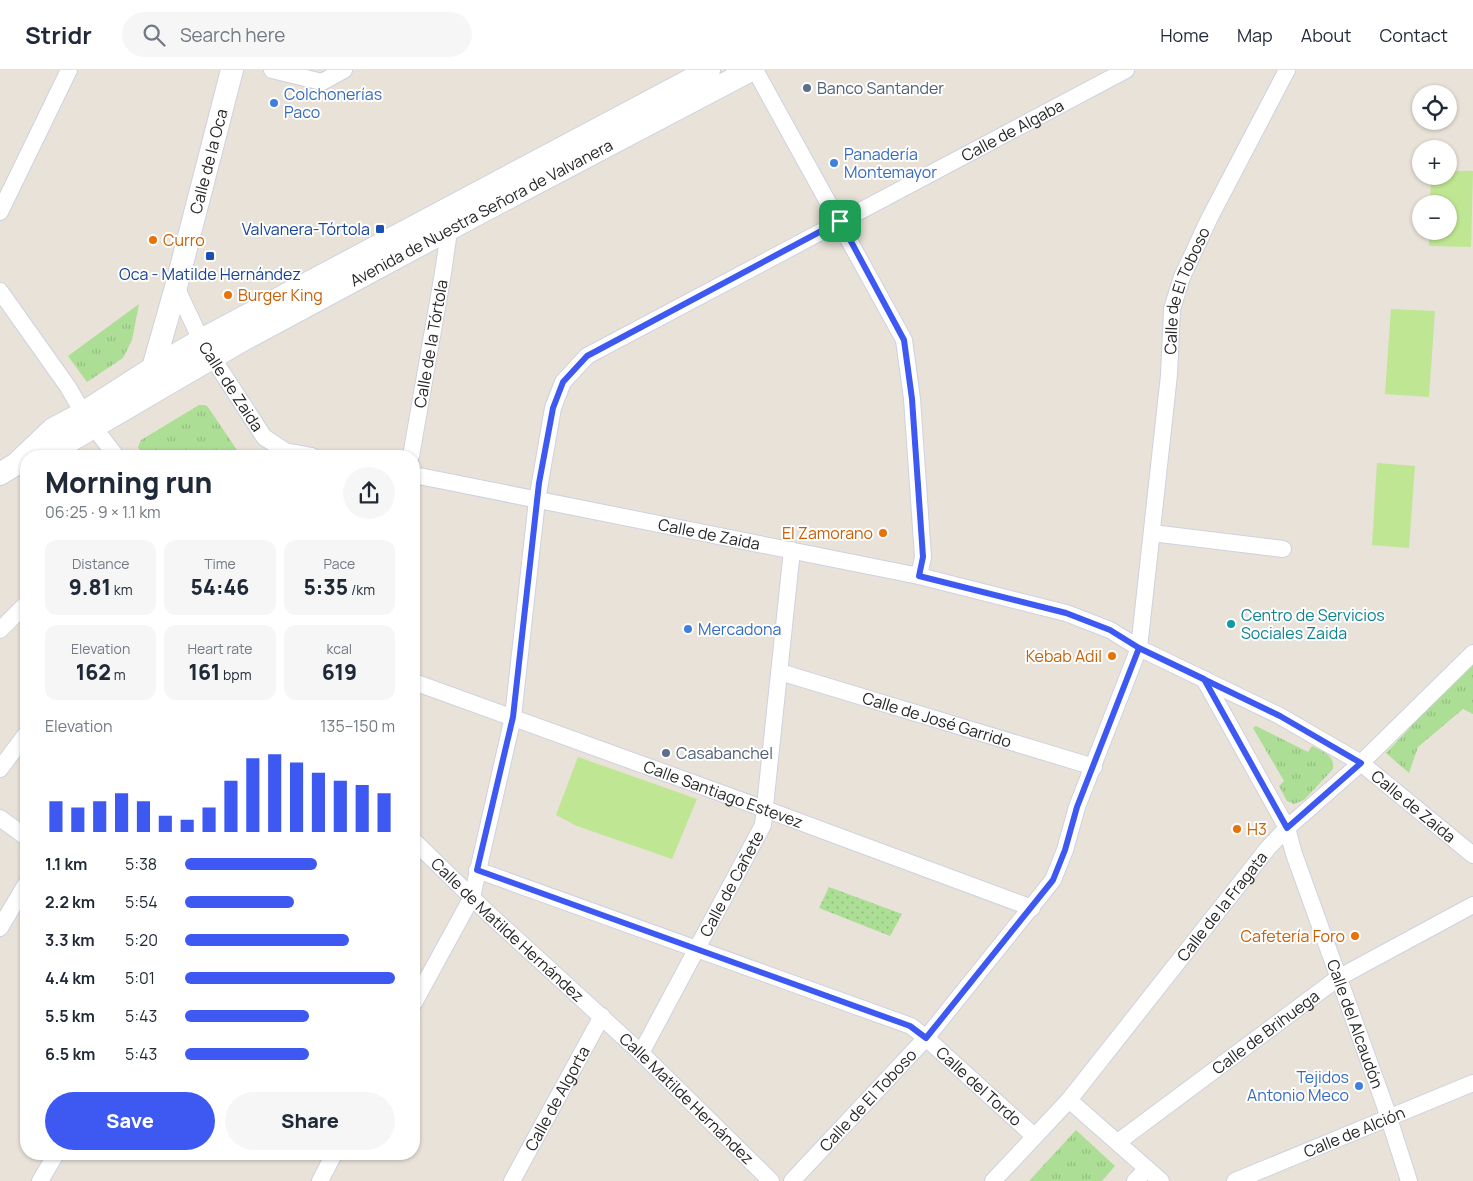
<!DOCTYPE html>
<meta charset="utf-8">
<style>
body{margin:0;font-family:Manrope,sans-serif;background:#f6f6f7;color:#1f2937;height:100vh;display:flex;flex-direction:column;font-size:19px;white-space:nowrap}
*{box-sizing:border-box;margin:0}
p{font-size:16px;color:#747a83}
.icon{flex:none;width:28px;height:28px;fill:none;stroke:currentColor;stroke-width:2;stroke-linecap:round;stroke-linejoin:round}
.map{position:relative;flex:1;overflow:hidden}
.panel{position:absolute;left:20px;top:380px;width:400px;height:710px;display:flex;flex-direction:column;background:#fff;border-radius:20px;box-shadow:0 1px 4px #0004}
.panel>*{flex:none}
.controls{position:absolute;left:1412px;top:15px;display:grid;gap:10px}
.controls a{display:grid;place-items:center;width:45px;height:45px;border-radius:50%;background:#fff;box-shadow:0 1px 4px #0004;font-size:25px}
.pin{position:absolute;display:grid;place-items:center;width:42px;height:42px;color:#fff;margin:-21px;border-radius:10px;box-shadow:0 2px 8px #0006}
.round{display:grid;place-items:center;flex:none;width:52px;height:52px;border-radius:26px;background:#f6f6f7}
.headline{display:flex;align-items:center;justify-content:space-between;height:85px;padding:0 25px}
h1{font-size:28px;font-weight:800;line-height:38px}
.stats{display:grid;grid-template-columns:repeat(3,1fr);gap:8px;height:85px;padding:5px 25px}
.stats div{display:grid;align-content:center;border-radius:12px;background:#f6f6f7;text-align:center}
.stats b{font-size:21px;font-weight:800}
.stats small{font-size:14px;font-weight:400}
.stats p{font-size:14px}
.chart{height:140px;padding:10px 25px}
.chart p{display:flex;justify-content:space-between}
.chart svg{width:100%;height:90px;margin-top:5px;stroke:#3d59f2;stroke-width:6}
.cta{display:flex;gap:10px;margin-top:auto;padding:10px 25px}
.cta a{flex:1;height:58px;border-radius:30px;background:#3d59f2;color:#fff;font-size:20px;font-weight:800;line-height:58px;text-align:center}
.cta a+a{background:#f6f6f7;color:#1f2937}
ul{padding:0 25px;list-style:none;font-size:16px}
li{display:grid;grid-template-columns:80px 60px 1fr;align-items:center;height:38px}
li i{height:12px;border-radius:6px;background:#3d59f2}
header{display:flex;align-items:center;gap:30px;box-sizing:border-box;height:70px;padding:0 25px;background:#fff;border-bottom:1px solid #e0e1e3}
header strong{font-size:24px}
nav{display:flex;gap:28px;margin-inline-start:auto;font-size:18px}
.search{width:350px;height:45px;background:#f6f6f7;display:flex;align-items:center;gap:12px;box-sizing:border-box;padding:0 18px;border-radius:28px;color:#747a83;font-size:19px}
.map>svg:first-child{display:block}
.park{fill:url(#park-tufts)}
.garden{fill:url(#garden-dots)}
.pitch{fill:#bfe692}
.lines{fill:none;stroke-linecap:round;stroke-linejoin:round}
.street-casing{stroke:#ced1e0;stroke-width:18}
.secondary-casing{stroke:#ced1e0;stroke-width:24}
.street{stroke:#fff;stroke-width:16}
.secondary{stroke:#fff;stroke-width:22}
.route-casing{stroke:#fff;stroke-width:10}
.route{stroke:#3d59f2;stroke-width:6}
.service-dot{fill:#5c6f8a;stroke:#fff;stroke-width:2}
.shop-dot{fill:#3f7fe0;stroke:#fff;stroke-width:2}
.transit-dot{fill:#1a4fb4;stroke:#fff;stroke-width:2}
.food-dot{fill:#e8710a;stroke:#fff;stroke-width:2}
.culture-dot{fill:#0f9aa8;stroke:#fff;stroke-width:2}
.labels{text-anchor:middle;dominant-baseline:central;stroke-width:4;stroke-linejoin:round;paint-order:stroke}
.service-label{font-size:16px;fill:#4e5e75;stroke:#fff;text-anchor:start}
.shop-label{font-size:16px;fill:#366cbe;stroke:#fff;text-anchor:start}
.street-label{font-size:16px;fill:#272727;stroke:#fff}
.transit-label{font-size:16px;fill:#164399;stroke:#fff;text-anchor:end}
.food-label{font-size:16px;fill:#c56008;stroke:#fff;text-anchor:start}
.culture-label{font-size:16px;fill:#0d838f;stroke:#fff;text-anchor:start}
</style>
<header>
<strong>Stridr</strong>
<div class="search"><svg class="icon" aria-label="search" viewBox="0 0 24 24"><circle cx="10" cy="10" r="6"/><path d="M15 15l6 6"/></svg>Search here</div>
<nav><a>Home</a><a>Map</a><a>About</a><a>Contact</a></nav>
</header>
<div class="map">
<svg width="1473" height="1111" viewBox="0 0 1473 1111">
<defs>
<pattern id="park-tufts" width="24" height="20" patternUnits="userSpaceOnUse" patternTransform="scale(1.25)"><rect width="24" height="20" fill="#acde96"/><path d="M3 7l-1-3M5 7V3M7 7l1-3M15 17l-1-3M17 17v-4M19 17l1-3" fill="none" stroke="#94be81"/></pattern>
<pattern id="garden-dots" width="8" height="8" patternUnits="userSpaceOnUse" patternTransform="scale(1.25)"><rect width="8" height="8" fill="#acde96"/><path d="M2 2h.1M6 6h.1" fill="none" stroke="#94be81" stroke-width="1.8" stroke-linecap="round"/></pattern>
</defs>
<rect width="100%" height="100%" fill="#e9e2d8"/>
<path class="park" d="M139,234L132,270L123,288L87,312L68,286Z
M199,335H205L208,337L237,380L238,386H143L138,377L141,370Z
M1473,583V644L1463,639L1418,677L1409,703L1386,683L1409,659L1403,652Z
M1256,656L1308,682L1312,676C1323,682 1335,685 1333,699L1304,730L1294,734L1287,731L1279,716L1284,711L1253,658Z
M1076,1060L1115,1096L1102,1111H1029Z"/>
<path class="garden" d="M829,817L902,844L890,866L819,838Z"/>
<path class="pitch" d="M1449,101H1473L1471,177L1429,176V161H1449V134H1430L1431,106H1449Z
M1391,239L1435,241L1429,327L1385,324Z
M1377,393L1415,396L1409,478L1372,475Z
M578,687L697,729L672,789L577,756L556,745Z"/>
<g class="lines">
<defs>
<g id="street">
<path d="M272,0L322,12L344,0"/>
<path d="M755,0L904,270L912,329L923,487L919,506"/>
<path d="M0,142L69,0"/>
<path id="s1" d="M176,217L201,270L264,367L285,381L312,386"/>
<path d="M0,221L68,317L83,343L116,386"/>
<path id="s2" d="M411,386L443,203L449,161"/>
<path id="s3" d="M414,405L919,506L1066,543L1110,560L1139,578L1280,646L1361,693L1473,785"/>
<path d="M1152,463L1283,479"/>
<path d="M0,560L26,534"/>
<path id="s4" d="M780,602L1094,697"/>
<path id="s5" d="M1204,609L1287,758L1294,784L1385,1036L1409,1111"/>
<path id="s6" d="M414,612L765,739L1032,838"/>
<path d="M0,699L26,664"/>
<path d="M0,748L26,767"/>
<path id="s7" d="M414,771L490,845L641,983L771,1111"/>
<path id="s8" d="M477,800L911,956L926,968L1034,1066"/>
<path d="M0,858L26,814"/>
<path id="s9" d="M414,933L472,827L513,647L537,430L553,338L563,312L587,286L1126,0"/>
<path id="s10" d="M641,983L763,755L792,480"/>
<path d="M1069,1030L1161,1111"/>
<path id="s11" d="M1118,1072L1338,908L1473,835"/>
<path d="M40,1111L56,1084"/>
<path d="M320,1111L334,1084"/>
<path id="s12" d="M512,1111L602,946"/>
<path id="s13" d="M792,1111L926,968L1053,810L1065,780L1077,737L1139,578L1169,305L1172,239L1182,207L1209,149L1287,0"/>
<path id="s14" d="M993,1111L1069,1030L1268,778L1287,758L1361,693L1473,583"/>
<path d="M1135,1111L1147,1099"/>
<path id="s15" d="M1235,1111L1473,1013"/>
</g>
<g id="secondary">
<path id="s16" d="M153,298L176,217L232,0"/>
<path id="s17" d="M40,386L63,375L241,271L483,141L751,0"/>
<path d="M0,404L16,394L53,359L83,343L153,298L201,270L709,0"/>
</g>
</defs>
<use href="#street" class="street-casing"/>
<use href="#secondary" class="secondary-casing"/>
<use href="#street" class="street"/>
<use href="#secondary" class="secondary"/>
</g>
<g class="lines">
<defs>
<path id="route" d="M840,151L587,286L563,312L553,338L539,413L513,647L477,800L910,956L926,968L1053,810L1065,780L1077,737L1139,578L1204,609L1287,758L1361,693L1280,646L1139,578L1110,560L1066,543L919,506L923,487L912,329L904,270L840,151"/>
</defs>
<use href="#route" class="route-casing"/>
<use href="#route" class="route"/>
</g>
<g class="service-dot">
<circle cx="807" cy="18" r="5"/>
<circle cx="666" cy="683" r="5"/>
</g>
<g class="shop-dot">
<circle cx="274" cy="33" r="5"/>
<circle cx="834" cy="93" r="5"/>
<circle cx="688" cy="559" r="5"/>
<circle cx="1359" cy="1016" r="5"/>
</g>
<g class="transit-dot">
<rect x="375" y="154" width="10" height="10" rx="2.5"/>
<rect x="205" y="181" width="10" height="10" rx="2.5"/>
</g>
<g class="food-dot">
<circle cx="153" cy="170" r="5"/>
<circle cx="228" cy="225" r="5"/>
<circle cx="883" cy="463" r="5"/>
<circle cx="1112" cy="586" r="5"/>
<circle cx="1237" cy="759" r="5"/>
<circle cx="1355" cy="866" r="5"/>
</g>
<circle class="culture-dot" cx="1231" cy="554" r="5"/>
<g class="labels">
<g class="service-label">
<text x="817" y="18">Banco Santander</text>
<text x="676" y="683">Casabanchel</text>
</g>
<g class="shop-label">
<text x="284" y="24">Colchonerías<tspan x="284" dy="18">Paco</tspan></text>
<text x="844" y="84">Panadería<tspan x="844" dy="18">Montemayor</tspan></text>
<text x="698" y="559">Mercadona</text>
<text x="1349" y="1007" text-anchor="end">Tejidos<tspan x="1349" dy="18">Antonio Meco</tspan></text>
</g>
<g class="street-label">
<text stroke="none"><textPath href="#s9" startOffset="1162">Calle de Algaba</textPath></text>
<text stroke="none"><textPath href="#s16" startOffset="214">Calle de la Oca</textPath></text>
<text stroke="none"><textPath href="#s17" startOffset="504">Avenida de Nuestra Señora de Valvanera</textPath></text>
<text stroke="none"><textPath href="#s13" startOffset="1008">Calle de El Toboso</textPath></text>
<text stroke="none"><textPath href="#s2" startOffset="114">Calle de la Tórtola</textPath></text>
<text stroke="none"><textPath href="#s1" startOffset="114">Calle de Zaida</textPath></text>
<text stroke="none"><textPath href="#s3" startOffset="301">Calle de Zaida</textPath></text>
<text stroke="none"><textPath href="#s4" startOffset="164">Calle de José Garrido</textPath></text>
<text stroke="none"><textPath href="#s6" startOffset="329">Calle Santiago Estevez</textPath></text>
<text stroke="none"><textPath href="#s3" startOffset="1066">Calle de Zaida</textPath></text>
<text stroke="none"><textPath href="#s10" startOffset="192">Calle de Cañete</textPath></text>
<text stroke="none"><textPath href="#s14" startOffset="358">Calle de la Fragata</textPath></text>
<text stroke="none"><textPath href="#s7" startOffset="129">Calle de Matilde Hernández</textPath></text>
<text stroke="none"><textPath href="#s5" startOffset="378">Calle del Alcaudón</textPath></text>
<text stroke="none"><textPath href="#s11" startOffset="184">Calle de Brihuega</textPath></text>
<text stroke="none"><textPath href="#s8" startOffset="552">Calle del Tordo</textPath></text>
<text stroke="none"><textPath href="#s12" startOffset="94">Calle de Algorta</textPath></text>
<text stroke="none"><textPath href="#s7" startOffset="375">Calle Matilde Hernández</textPath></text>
<text stroke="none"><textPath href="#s13" startOffset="111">Calle de El Toboso</textPath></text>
<text stroke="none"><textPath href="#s15" startOffset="129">Calle de Alción</textPath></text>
</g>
<g class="transit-label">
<text x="370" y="159">Valvanera-Tórtola</text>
<text x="210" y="204" text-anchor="middle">Oca - Matilde Hernández</text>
</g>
<g class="food-label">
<text x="163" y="170">Curro</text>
<text x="238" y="225">Burger King</text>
<text x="873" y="463" text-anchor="end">El Zamorano</text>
<text x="1102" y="586" text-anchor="end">Kebab Adil</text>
<text x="1247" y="759">H3</text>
<text x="1345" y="866" text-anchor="end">Cafetería Foro</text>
</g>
<g class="culture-label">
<text x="1241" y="545">Centro de Servicios<tspan x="1241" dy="18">Sociales Zaida</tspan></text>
</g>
</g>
</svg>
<div class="controls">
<a><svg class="icon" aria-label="locate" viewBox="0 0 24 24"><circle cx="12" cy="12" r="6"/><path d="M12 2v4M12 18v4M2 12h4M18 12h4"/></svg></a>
<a>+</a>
<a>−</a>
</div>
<div class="pin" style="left:840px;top:151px;background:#1e9e55"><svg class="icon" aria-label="arrive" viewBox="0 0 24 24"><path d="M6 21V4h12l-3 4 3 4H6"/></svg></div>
<section class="panel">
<div class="headline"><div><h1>Morning run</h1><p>06:25 · 9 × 1.1 km</p></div><a class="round"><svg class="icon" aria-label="share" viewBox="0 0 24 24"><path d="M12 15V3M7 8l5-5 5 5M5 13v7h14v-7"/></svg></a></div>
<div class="stats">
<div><p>Distance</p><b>9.81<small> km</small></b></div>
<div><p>Time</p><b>54:46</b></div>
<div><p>Pace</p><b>5:35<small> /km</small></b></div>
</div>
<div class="stats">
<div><p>Elevation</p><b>162<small> m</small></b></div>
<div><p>Heart rate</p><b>161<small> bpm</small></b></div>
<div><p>kcal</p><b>619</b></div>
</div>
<div class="chart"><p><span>Elevation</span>135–150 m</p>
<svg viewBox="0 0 160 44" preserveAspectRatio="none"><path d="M5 44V29M15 44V32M25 44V29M35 44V25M45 44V29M55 44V36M65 44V38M75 44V32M85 44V19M95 44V8M105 44V6M115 44V10M125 44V15M135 44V19M145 44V21M155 44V25"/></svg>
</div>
<ul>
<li><b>1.1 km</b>5:38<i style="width:63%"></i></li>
<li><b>2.2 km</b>5:54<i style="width:52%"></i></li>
<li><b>3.3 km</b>5:20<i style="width:78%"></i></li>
<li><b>4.4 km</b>5:01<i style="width:100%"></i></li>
<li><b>5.5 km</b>5:43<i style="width:59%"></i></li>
<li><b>6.5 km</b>5:43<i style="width:59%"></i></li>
</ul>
<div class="cta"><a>Save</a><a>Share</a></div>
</section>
</div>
